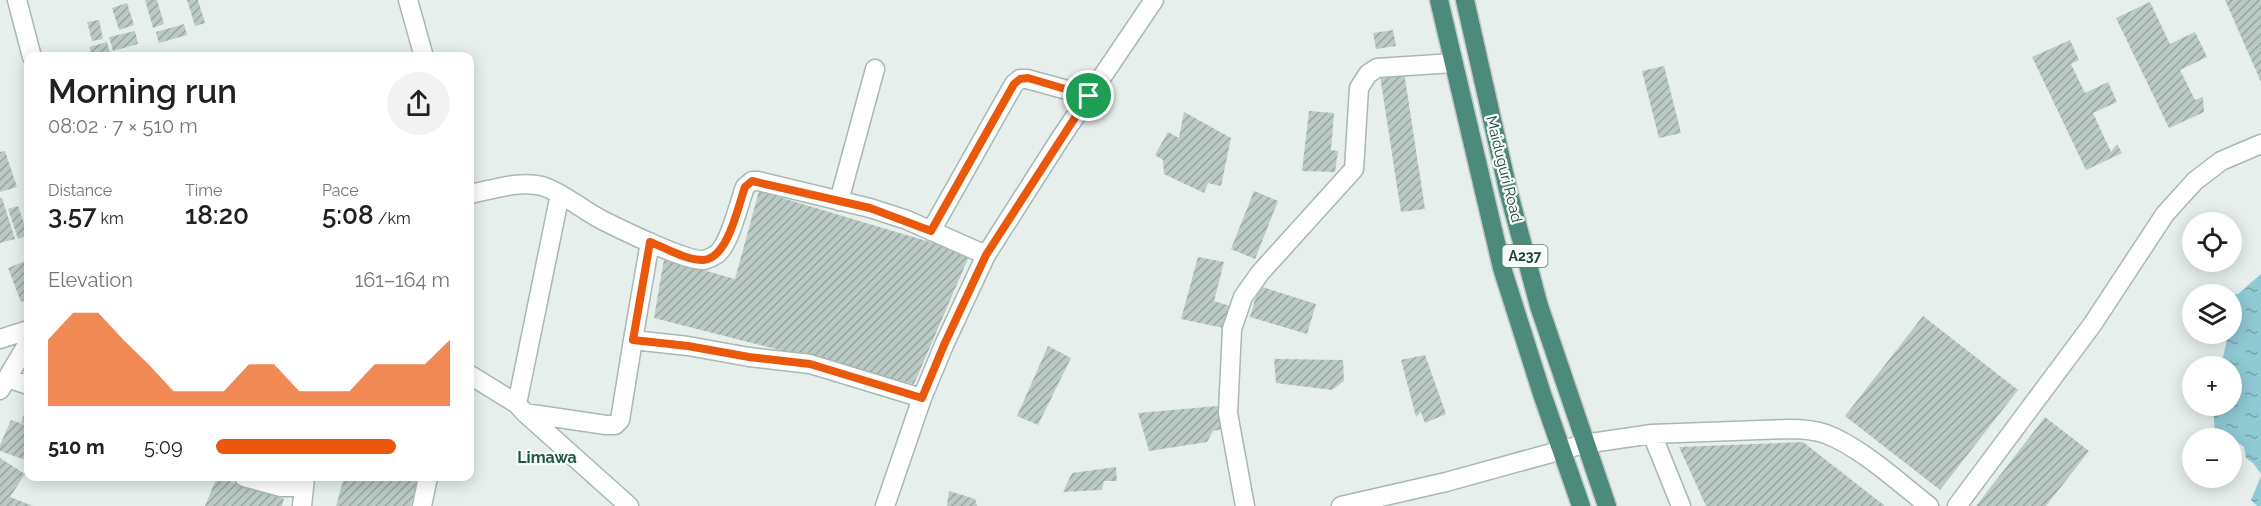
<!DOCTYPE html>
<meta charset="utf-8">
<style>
body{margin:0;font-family:Raleway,sans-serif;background:#f2f2f2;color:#202124;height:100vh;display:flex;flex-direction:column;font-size:22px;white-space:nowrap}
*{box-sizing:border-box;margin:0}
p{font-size:20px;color:#757577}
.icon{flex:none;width:33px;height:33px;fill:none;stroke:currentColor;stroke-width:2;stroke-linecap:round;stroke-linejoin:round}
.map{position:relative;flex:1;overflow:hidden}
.panel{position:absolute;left:24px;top:52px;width:450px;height:429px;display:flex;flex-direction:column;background:#fff;border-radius:12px;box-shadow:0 3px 15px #0003}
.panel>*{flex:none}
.controls{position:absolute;left:2182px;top:212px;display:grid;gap:12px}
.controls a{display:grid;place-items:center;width:60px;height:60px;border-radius:50%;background:#fff;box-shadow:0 3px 15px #0003;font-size:30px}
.pin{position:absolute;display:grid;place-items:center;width:51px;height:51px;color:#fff;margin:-26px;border:3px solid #fff;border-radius:50%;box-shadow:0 2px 6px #0007}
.round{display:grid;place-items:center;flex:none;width:63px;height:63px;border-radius:32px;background:#f2f2f2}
.headline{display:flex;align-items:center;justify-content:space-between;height:102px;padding:0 24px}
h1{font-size:33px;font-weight:600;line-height:45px}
.metrics{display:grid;grid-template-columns:repeat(3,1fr);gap:9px;height:102px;padding:6px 24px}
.metrics div{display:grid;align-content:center}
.metrics b{font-size:26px;font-weight:600}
.metrics small{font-size:16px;font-weight:400}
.metrics p{font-size:16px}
.chart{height:168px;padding:12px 24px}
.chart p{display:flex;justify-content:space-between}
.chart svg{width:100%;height:108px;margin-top:6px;fill:#ea580c;opacity:.7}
ul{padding:0 24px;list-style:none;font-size:20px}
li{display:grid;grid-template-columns:96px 72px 1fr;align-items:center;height:45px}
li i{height:15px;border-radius:8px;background:#ea580c}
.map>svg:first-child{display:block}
.water{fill:url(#water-ripples)}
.building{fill:url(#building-hatch)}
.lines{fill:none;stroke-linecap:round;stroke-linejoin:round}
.minor-casing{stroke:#a8b8b2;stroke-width:21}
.trunk-casing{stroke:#c2cac8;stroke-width:21}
.minor{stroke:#fff;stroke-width:18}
.trunk{stroke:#4c8a7c;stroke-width:18}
.route-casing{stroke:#fff;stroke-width:12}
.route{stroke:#ea580c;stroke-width:8}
.labels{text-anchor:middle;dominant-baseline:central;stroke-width:4.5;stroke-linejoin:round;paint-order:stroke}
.shield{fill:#f7fbf9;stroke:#637a73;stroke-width:1.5}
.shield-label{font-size:14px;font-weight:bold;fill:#24423a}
.street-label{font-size:15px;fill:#24423a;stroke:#f7fbf9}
.neighbourhood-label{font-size:16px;font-weight:bold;fill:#1f5548;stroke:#f7fbf9}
</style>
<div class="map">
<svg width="2261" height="506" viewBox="0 0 2261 506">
<defs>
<pattern id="water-ripples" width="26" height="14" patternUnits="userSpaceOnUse" patternTransform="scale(1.5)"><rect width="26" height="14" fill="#8ec9d4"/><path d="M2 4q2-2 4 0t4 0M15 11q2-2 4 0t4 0" fill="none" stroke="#74a5ad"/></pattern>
<pattern id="building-hatch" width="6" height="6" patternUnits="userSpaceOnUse" patternTransform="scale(1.5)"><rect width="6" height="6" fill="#bbcac4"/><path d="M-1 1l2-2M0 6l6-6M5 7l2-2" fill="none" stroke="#98a6a0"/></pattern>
</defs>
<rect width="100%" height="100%" fill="#e6efeb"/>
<path class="water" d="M2261,274V474L2253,463L2246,458L2244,447L2237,442H2232V438H2221L2215,432L2213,407V405H2232V366H2221L2227,340L2223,333H2232V295L2238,294Z
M2261,476V506H2257L2251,500Z"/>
<path class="building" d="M145,0H157L164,24L153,28Z
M187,0H198L205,23L195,26Z
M2225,0H2261V82Z
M2150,2L2170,44L2195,32L2207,57L2180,70L2195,100L2203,97L2204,112L2169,128L2116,18Z
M127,3L134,25L119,30L112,8Z
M99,20L103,39L92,41L87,22Z
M184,24L187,35L159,43L156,32Z
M1393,30L1396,46L1376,49L1373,33Z
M135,31L138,44L113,51L109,37Z
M2070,40L2079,60L2071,64L2085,93L2108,82L2117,102L2093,113L2111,152L2117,144L2122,153L2086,170L2032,57Z
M107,42L111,57H92L89,47Z
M1664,66L1681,133L1659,138L1642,71Z
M1404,72L1425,209L1401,212L1380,76Z
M1309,111L1334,113L1331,150L1338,151L1335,172L1302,171Z
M1184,112L1231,138L1221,186L1208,183L1204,193L1164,174L1163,160L1155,155L1168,132L1179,138Z
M5,151L17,187L0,192V152Z
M759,191L970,254L914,384L654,318L664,259L735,279Z
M1254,191L1278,201L1255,259L1231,249Z
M0,198H2L15,239L0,243Z
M18,206L28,235L18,239L8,209Z
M1198,257L1224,262L1214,301L1230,306L1224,328L1181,319Z
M28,260V299L21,302L8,268Z
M1259,286L1316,304L1307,334L1250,317Z
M1923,316L2018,390L1940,490L1845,416Z
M1048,346L1071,358L1038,425L1017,416Z
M1425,355L1446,414L1425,423L1421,412L1416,417L1401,360Z
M1274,359L1343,360L1344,381L1332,390L1276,383Z
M28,402V425L21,423Z
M1218,406L1223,429L1213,431L1207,442L1149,451L1138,413Z
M2045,417L2089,451L2046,506H1976Z
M11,420L28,426V461L0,451V445Z
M1803,442L1885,506H1706L1679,447Z
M0,458L25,474L10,497L33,506H0Z
M1116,467L1117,481H1104L1102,490L1063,492L1072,473Z
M217,477L284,499L282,506H205Z
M344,477H418L411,506H336Z
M949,491L975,499L977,506H947Z"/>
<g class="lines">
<defs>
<path id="minor" d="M17,0L32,57
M408,0L424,57
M470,194C492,190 519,180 542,186C564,193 582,210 602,220C620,229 687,262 704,260C708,259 714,256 717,254C730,244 739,203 745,187L752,181H758L870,208L907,220L986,255
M839,201L875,69
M931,231L1014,84L1020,79H1027L1089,96
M650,242L633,340L688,346L749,357L810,364L922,398
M0,339L28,330
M470,375L517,404L525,413L629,506
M7,378L28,385
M0,390L28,343
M517,404L560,194
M525,413L606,425H615L620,420L633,340
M1652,434L1681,506
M244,477L281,487H304
M302,506L305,477
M422,506L428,477
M885,506L922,398L944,345L986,255L1060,139L1154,0
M1245,506L1228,413L1232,329L1243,297L1260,273L1354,169L1359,88L1368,74L1377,68L1453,63
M1341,506L1446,482L1584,444L1652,434L1789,429C1802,429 1814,430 1826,434C1862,448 1898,482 1929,506
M1957,506L2092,325L2165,214L2195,181L2221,161L2261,144"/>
<path id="trunk" d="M1439,0L1502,268L1542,394L1581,506
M1465,0L1508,190L1539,306L1607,506"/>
</defs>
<use href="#minor" class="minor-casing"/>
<use href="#trunk" class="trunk-casing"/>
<use href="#minor" class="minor"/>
<use href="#trunk" class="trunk"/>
</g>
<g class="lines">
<defs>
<path id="route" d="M1028,78L1089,96L986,255L944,345L922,398L810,364L749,357L688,346L633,340L650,242C666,248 685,260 703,260C728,259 738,206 745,187L752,181L870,208L931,231L1014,84L1020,79Z"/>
</defs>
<use href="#route" class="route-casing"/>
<use href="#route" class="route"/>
</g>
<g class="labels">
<rect class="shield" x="1502.5" y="245" width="45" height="22" rx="4.5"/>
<g class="shield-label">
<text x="1525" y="256">A237</text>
</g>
<g class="street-label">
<text transform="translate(1504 169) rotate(76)">Maiduguri Road</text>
</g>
<g class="neighbourhood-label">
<text x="547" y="457">Limawa</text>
</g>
</g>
</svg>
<div class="controls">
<a><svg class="icon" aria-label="locate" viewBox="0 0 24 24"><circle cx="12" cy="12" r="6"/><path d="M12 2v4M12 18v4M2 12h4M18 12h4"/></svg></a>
<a><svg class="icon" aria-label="layers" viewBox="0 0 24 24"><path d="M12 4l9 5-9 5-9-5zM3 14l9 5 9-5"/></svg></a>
<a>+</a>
<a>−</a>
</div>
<div class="pin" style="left:1089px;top:96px;background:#1e9e55"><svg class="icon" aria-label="arrive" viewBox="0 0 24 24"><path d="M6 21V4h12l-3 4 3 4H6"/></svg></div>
<section class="panel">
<div class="headline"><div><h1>Morning run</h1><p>08:02 · 7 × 510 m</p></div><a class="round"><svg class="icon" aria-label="share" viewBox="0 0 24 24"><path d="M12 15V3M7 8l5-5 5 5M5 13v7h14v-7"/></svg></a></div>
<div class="metrics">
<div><p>Distance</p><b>3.57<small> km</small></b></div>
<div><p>Time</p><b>18:20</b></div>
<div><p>Pace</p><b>5:08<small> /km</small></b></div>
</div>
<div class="chart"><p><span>Elevation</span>161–164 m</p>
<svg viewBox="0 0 160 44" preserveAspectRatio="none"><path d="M0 44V17L10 6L20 6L30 17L40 27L50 38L60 38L70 38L80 27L90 27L100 38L110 38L120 38L130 27L140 27L150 27L160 17V44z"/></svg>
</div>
<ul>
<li><b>510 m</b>5:09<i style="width:77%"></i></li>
</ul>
</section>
</div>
